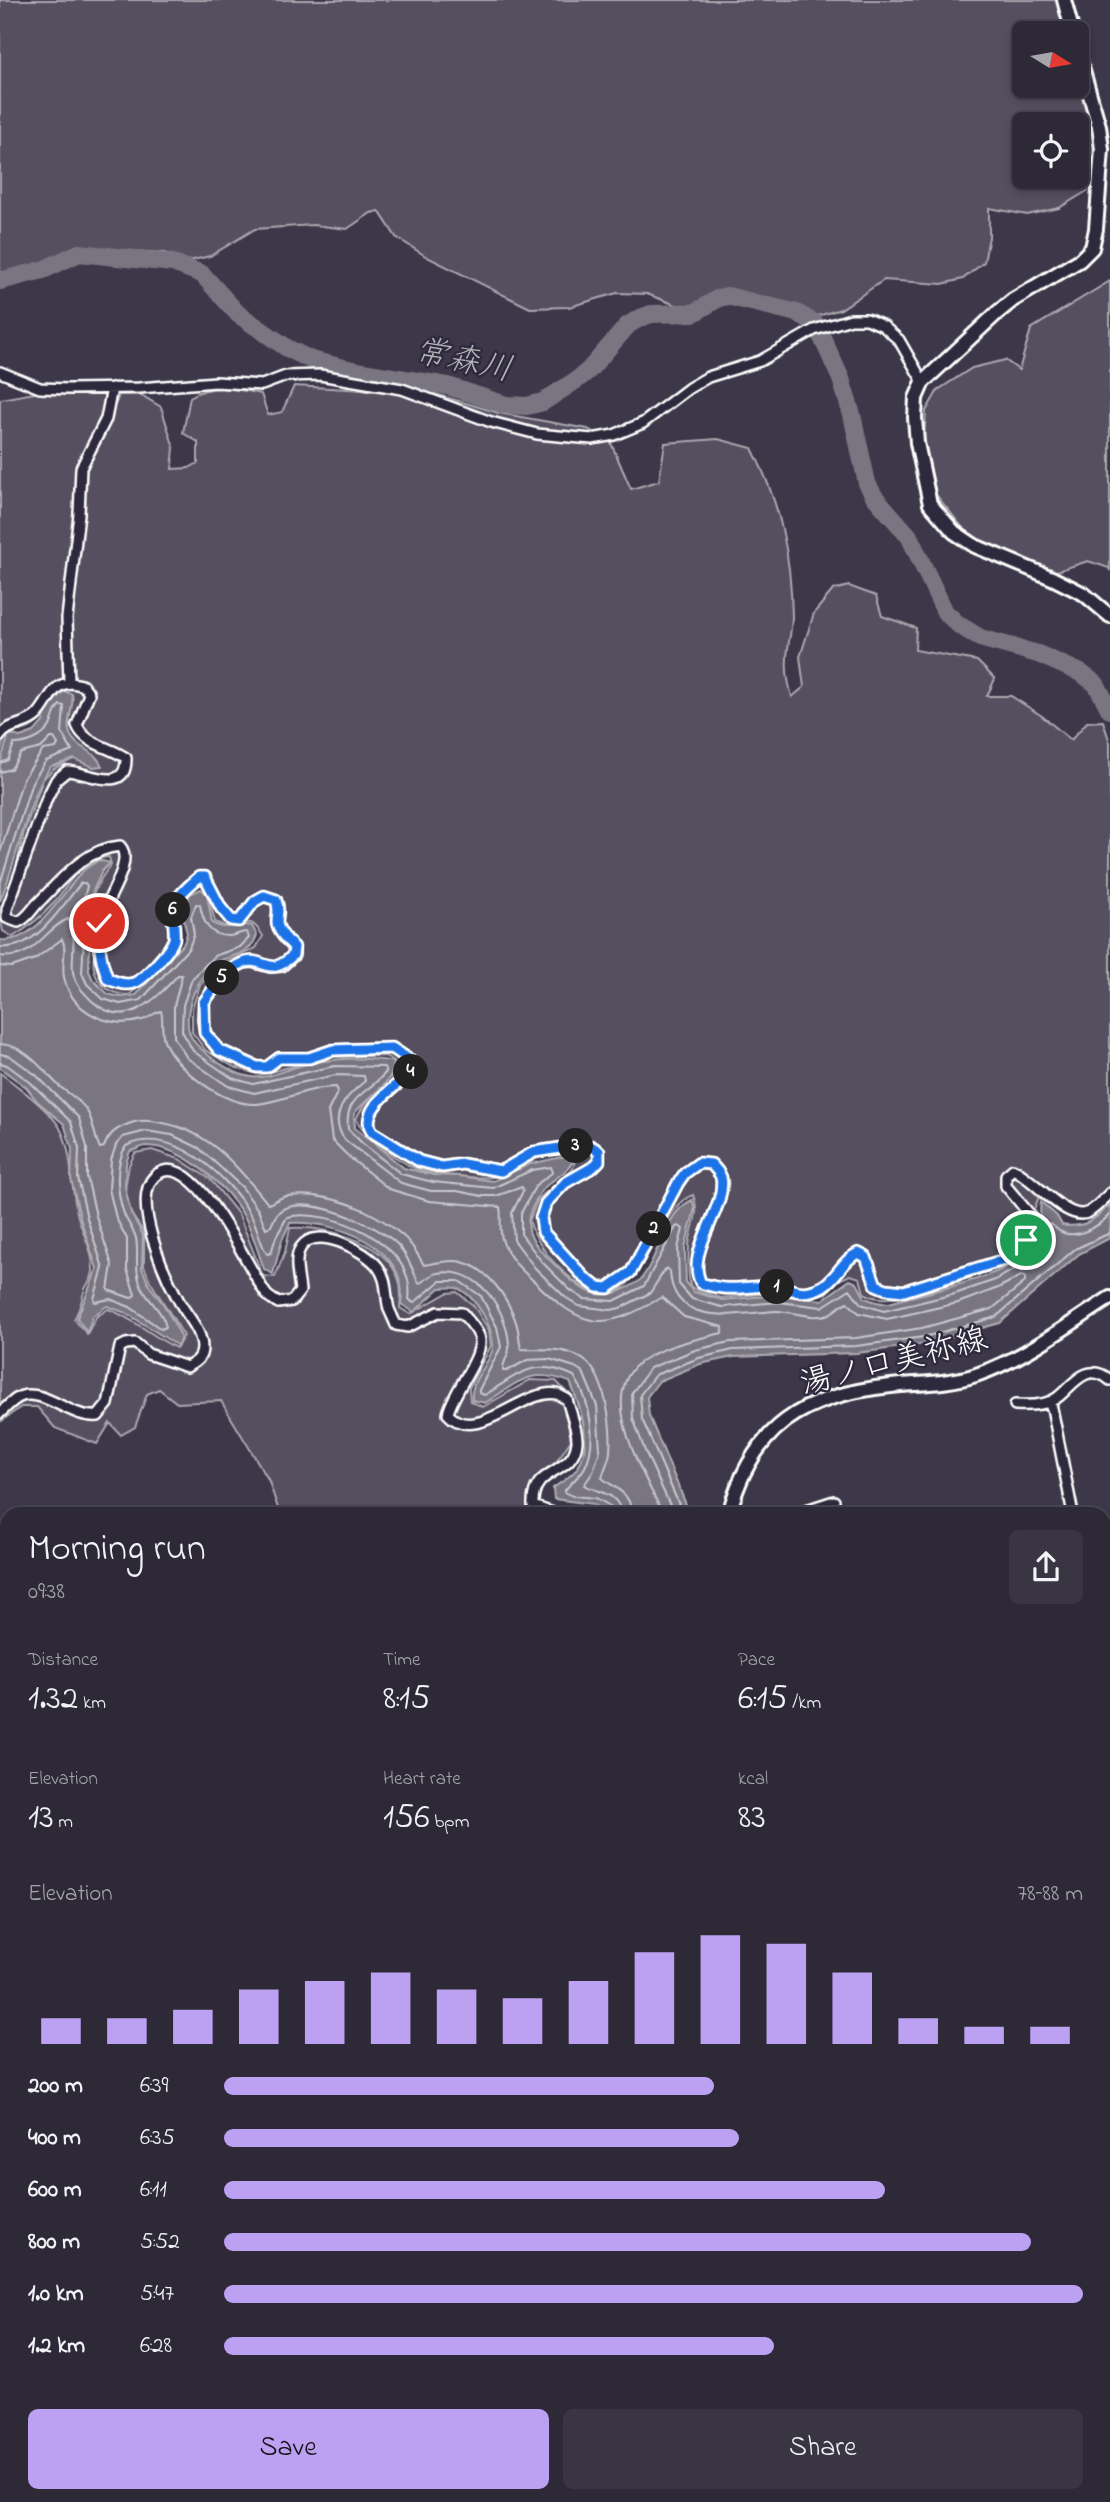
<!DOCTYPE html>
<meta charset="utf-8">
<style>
body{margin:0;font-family:"Indie Flower","Klee One",sans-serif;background:#393542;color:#f1f3f6;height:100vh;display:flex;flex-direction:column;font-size:26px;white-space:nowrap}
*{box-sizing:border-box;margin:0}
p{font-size:23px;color:#a7a6ad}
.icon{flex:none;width:38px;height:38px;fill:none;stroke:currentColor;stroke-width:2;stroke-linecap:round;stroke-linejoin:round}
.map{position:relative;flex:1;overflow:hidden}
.drawer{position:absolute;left:0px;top:1507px;width:1111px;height:996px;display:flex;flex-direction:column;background:#2d2937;border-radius:21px 21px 0 0;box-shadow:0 4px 10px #0003,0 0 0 2px #484552}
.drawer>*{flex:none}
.needle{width:46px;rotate:101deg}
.fabs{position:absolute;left:1012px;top:21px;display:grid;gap:14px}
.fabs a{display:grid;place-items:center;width:77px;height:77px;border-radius:10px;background:#2d2937;box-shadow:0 4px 10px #0003,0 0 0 2px #484552;font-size:35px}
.pin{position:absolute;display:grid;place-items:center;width:60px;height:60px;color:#fff;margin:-30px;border:4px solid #fff;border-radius:50%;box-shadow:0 2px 7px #0007}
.km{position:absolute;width:35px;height:35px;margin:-18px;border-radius:50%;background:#222;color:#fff;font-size:19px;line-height:35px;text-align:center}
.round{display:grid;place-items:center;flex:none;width:74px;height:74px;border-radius:10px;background:#393542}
.head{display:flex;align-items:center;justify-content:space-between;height:119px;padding:0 28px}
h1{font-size:38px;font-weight:600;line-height:52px}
.metrics{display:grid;grid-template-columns:repeat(3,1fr);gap:10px;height:119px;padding:7px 28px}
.metrics div{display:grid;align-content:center}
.metrics b{font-size:35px;font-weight:600}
.metrics small{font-size:19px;font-weight:400}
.metrics p{font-size:19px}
.chart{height:196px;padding:14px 28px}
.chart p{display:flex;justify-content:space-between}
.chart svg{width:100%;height:126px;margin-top:7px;stroke:#bca0f2;stroke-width:6}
.primary-button{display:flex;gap:14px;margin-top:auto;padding:14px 28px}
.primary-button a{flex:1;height:80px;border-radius:10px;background:#bca0f2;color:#111;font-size:28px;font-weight:600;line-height:80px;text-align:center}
.primary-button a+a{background:#393542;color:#f1f3f6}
ul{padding:0 28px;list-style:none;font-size:23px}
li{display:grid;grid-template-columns:112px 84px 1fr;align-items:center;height:52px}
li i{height:18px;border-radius:9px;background:#bca0f2}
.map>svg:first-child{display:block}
.green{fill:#555060;stroke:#aaa8b0;stroke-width:2;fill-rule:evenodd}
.water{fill:#797682;stroke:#afadb4;stroke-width:2}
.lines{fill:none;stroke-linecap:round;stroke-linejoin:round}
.shore{stroke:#c9c8cd;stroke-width:2}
.river{stroke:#797682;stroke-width:18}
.minor-casing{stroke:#fff;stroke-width:14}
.tertiary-casing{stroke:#fff;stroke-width:16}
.secondary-casing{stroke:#fff;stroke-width:18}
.minor{stroke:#2f2a3d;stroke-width:9}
.tertiary{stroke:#2f2a3d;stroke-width:10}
.secondary{stroke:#2f2a3d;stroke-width:12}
.route-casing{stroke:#fff;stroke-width:14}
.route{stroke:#1a73e8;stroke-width:9}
.labels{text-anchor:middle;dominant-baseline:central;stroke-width:5;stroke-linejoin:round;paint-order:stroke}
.street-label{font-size:32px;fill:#fff;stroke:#2f2a3d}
.water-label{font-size:33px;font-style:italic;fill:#b5b4ba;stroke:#2f2a3d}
</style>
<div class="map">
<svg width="1110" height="2502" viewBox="0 0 1110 2502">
<rect width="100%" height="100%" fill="#3c3749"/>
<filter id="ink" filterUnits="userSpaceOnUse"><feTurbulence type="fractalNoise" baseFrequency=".0143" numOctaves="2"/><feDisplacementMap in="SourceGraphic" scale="14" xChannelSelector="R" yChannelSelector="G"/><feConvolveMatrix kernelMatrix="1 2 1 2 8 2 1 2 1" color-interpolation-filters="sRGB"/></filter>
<g filter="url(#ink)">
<path class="green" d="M0,0H1068L1069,33H1024V86H1076V59L1090,115L1097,161L1087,191L1059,208L1027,215L989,208V237L984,262L963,279L942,284L884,280L841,309L818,316L798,308L733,292L720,294L700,306L676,305L647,294L617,293L569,307L530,308L427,257L396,237L379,211L371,213L347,229L313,225L255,229L210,256L189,261L164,253L80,248L65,252L43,264L11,273H0ZM1024,124H1076V177H1024Z
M1110,281V571L1109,568L1088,561L1054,572L1005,553L967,533L936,495L924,440L926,411L938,390L972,368L1005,360L1019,370L1031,329Z
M294,386L435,394L499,413L588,429L611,443L631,489L659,481L665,443L718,439L752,448C780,503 791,554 792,616C792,634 785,652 787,670C787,679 790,688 792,697L804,687L800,657L814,613L833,590L849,586L876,596L882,616L916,628L915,650L977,661L995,679L987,696H1011L1042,716L1071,740L1087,722L1103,721L1110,743V1196C1079,1227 1071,1223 1039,1197L1033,1212L1039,1227C1038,1232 1036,1238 1033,1242C1011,1269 913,1301 879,1298C873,1298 869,1295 864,1293L860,1278L850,1275L839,1280L826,1293L815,1296L781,1292L721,1298L698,1291L690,1286C688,1272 688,1259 689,1245C691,1227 701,1212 693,1195C650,1208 643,1335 573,1280C552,1263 538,1246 529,1221L538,1199L573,1169L575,1159C544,1142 526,1171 500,1176C479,1180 427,1175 408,1165C392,1156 363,1136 356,1119C364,1100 384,1087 397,1070L394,1061L385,1056L326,1057L260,1075L234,1067L205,1050L192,1032V1008L200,985L219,965L256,948L263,936C248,912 246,928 227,926C223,926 219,923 215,922L208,895L202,884C166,900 187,919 174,945C165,964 145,982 129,995C113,995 96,986 94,968C92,961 95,953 95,946C94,937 90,928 89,919C88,900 99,879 111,865L109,857C78,859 70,885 52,905C41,918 27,928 13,937L3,931L0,917L12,884L24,832L43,779L53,769L69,761L43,717C32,729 23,732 7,732L0,753V399L46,391L102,393L116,403L119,395H141L161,407L174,448L172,469L189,468L198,463V442L183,433L190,397C211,383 237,389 261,394L268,415L282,412Z
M0,1073C16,1085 50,1110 60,1128C74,1154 70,1188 78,1217C83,1234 93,1251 93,1269C94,1277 88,1282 85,1289C81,1300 81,1308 74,1319L87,1334L96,1317L108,1309C133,1318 152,1336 176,1348L184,1336L150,1281L144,1266V1232L130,1213L125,1189L129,1165L135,1153L152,1150L179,1159L210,1179L239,1215L263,1276L275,1277L285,1252L290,1228C325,1226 381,1240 397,1275C402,1285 401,1297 400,1308L410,1314L447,1293L457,1292L473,1305L489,1330L491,1346L469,1388L470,1401L483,1407L530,1380L556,1381L573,1399L567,1419L571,1440L556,1462L537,1479L531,1503L547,1514H280L268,1479L221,1401L177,1403L159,1389L147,1394L135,1427L121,1435L110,1423L97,1444L55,1428L37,1407H21L0,1422Z
M0,1724L7,1726V2496H256L254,2502H0Z
M1104,2350H1110V2438H1104Z
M601,2496H1008L989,2502H592Z"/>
<path class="water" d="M64,691L72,694C75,707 65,721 70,734C76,749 96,750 102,766L93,767L74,759L50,767C24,807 19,857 0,901V763L9,734L20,737L34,732L43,722L47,708Z
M99,860L110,863L102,871L92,893L86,919L90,934L89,971L93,980L108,994L121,997L136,995L184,943L187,933L183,918L190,894L201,889L207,894L212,923C231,933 236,921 252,926L257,935C251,954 235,954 220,961C205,969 194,989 190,1004C188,1011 187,1024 189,1031C194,1050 233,1075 252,1077C267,1079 284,1070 299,1066C328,1058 365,1056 394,1062C393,1086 367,1096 354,1114L355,1128L404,1168L434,1175L459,1176L493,1181L530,1164L566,1156L574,1159C568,1173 554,1178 544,1188C539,1193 536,1200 533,1206C520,1231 536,1247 554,1264C573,1283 594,1304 622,1290C628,1287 637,1284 641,1279C660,1256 663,1214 692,1200L695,1208L685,1248L686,1283L694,1292L722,1300L779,1295L822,1300L850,1280L857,1283L865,1298C871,1300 879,1304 886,1303C893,1303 900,1299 907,1298C939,1290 1025,1272 1039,1240C1044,1229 1038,1215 1041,1202L1057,1216L1062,1225C1084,1229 1096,1219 1110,1204V1238L1079,1254L1000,1323L925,1344L857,1353L733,1357L700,1364L659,1381L647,1397L649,1416L690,1514H610L593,1504L554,1499L553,1488C562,1482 572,1476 578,1467C593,1442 580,1406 570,1382C528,1367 520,1382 485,1403L472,1400C470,1379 486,1369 492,1351C498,1333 474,1292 456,1288C452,1287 444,1288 440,1288L414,1312L401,1304C410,1247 336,1220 290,1223L282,1240L273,1274L264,1269C258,1253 253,1233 245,1218C228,1187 183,1146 146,1146C141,1147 135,1150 130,1151L126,1164L125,1187L131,1213L143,1235L142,1268L149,1285L164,1305L181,1336L178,1346L126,1313L107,1306L93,1316L87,1332L77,1318L97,1269L81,1221L71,1179L72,1149L64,1124L38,1102L26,1087L0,1068V940C35,945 61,894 81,873C86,867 93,864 99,860Z
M1110,2446V2502H1070L1071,2496H1104V2447Z"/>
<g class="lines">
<path class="shore" d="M0,763L8,760L14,744C27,744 43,738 50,726C54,718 53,712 60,705L64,706L62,733L72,751L46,761L32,782L0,884
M0,772L11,769L21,753L41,748L51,738H54L58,744L56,748L43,750L23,779L0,853
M0,947C35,952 62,906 81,883H85L87,886L79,918L84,936L82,973L87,984L103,999L120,1004L141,1000L189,948L194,934L191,917L196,904L200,905C203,922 209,937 230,936C236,935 241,932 247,932L249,938L240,947L214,956L192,979L183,1005L182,1031L193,1051L232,1078L253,1084L335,1066L384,1067L386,1072C368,1094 344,1096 348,1129L362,1143L401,1174L433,1182L493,1188L532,1170L551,1167L553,1172L536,1185L521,1213V1234L542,1262L570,1290L584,1299L614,1301L644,1286L676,1227L679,1226L683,1229L678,1248L679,1284L692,1299L722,1307L779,1302L822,1307L850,1289L861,1304L884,1311L955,1294L995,1280L1026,1263L1045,1244L1050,1224C1053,1225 1055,1228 1058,1230C1074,1242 1100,1226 1110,1214
M0,956C35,961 43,929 68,919C78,936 71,953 73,972C75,984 83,992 91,1000C125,1032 154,1001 178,975H182L174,1006V1037L187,1058L228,1086L254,1093L336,1075L364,1076L365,1081C346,1096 327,1116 345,1140L401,1183L431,1191H457L482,1196H496L522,1187L523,1191L512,1213L514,1240L535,1268L565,1297L579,1306L611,1310L620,1308L650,1293L666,1268L670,1271C672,1328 736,1314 775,1311C791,1310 814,1321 829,1314C835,1311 841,1305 847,1302L859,1313L887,1319L958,1303L998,1288L1021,1276L1025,1277V1282L992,1309L922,1328L856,1338L730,1342L695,1350L650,1368L632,1393L633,1418L645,1451L674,1514
M0,966L12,967L35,959L62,939C68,950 61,964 64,977C71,1012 110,1030 142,1020C150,1018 155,1012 161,1011C164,1021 160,1032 165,1043C177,1070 225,1106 257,1104C284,1101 309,1087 336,1087L338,1091L328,1111L332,1140L349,1157L389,1189L429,1201L500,1207C502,1217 499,1229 502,1239C506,1255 523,1272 535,1282C584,1330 604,1332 662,1297L684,1317L723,1327L722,1333C697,1339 668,1345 646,1358C591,1391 644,1473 663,1514
M0,1044C25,1045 42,1069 58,1085C67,1093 81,1100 87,1111C94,1122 94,1137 100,1148L104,1147C109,1133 117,1128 131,1123C142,1119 152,1121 163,1123C210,1131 240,1169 268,1204C274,1202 280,1197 287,1196C327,1191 373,1209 402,1235C412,1243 418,1255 424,1265C436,1263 450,1259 462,1262C488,1268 508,1298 516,1322C519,1331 519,1340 521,1349C543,1350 564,1346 584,1360C606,1375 612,1428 610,1452C609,1461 604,1469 602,1478C616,1489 631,1493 632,1514
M0,1054L10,1056L36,1075L79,1118L87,1147V1177L96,1216L112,1265L108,1290L131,1298L135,1295L127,1269V1239L116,1218L109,1189L111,1160L116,1145L123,1137L146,1131L172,1135L199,1148L242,1187L258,1210L266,1228L271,1226C274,1220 276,1212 283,1209C310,1195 379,1225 398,1245C409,1257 412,1270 419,1283C426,1281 430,1274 438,1273C478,1266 507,1309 509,1345C510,1355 502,1362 503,1371H507L527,1360L549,1359L575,1367L583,1372L597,1406L600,1450L593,1472L584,1485C598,1493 619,1492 621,1514
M0,1063L7,1065L30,1082L71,1122L79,1148L78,1178L87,1218L103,1268L94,1299L95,1302L110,1299L130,1307L161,1329L166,1327C163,1311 148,1301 141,1286C134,1269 139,1255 136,1238C134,1230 127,1222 124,1214C117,1193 114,1166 126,1146C171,1124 229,1176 250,1214C258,1226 259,1242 267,1254L271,1253L276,1237L287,1217C331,1207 417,1244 409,1299L412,1302H415L440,1281H459L481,1296L497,1327L501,1347L479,1390V1393L485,1395C519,1374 533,1357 574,1376C590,1400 598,1441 585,1467C580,1477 569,1483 564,1492L573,1496L596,1498L610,1506L612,1514
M683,1514L642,1419L640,1395L655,1375L699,1358L733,1350L856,1346L924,1337L996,1317L1075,1249L1110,1233"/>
<path class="river" d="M0,281L43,270L79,253L173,263L202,274L238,314L287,348L311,360L356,371L448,386L506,405L527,406L543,402L578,379L589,370L628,325L640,318L651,314L694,313L719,298L727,296L797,313L816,324L841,379L852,415L867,483L874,496L909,536L945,612L959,625L980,638L1038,654L1081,673L1096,684L1110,710
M1033,2502L1044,2496"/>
<defs>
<path id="minor" d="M0,372L40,388L68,389L139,388L216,382L262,385L286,376L320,375L402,389L491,422L537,434L592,439L614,435L643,423L689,388L708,377L760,361L814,330L851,319H867L883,326L899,340L923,382
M69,683L67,618L79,514L81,468L106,419L112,388
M0,736C9,723 26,726 37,715C50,702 52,679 77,684C84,685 86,688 89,694L77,725C85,745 109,746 126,758C127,795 88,772 67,771L56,780L47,798L7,909V918L18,922C28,918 31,910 38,903C62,879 85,849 120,846C135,862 104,902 100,921C95,940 100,962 108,979C117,982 125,986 134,983C145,978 171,950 174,938C176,926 169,912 176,901C181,892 191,884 199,877H205L221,908L231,920L239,921L255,901L264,896L276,900C280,911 277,912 277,923C278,932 287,941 294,947V955L282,966L270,967L252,962L243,963L227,973L217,985L204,1002L203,1019L205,1033L219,1050L257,1067H267L279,1058H309L333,1050L392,1048L410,1060L412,1071C398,1087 358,1108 372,1132L419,1161L442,1167L463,1164L501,1171L534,1152L573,1146H591L599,1151V1161L593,1167L565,1183L546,1203L541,1218L543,1232L584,1277L597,1287L608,1288L631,1272L678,1183L685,1173L699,1163L711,1164C715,1168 719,1172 721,1177C728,1207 684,1252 701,1283C732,1294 746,1284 776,1287C795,1288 801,1298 823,1286C837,1277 843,1260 858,1253L866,1257L876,1285L886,1289L904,1291L1004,1260L1026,1240L1032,1230L1031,1216L1006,1186V1175L1013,1169C1035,1179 1068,1224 1089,1212C1096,1208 1104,1199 1110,1193
M1048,1402L1052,1408L1073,1514
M1015,1405C1029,1406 1046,1406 1058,1397C1074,1384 1087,1361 1110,1380
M0,1413C7,1407 13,1399 22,1396C45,1389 72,1419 98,1416L108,1404L120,1347L126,1344L135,1343L148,1354L187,1367C195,1362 202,1359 202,1348C202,1330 187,1316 179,1301C165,1276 130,1199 155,1176C193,1142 250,1272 266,1294C269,1298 274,1300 278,1303L292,1301L300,1291C299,1278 293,1259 301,1247C317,1224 366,1251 378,1267C388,1280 385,1295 389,1309C391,1314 394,1320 396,1325L408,1327L438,1312L462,1313C468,1320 476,1328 479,1336C486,1355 452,1392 448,1414C476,1446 524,1387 557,1394C560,1395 563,1398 567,1399C570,1412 578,1430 577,1442C573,1477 531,1465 533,1506L556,1514
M794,1514L834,1501
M1104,1564L1110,1568
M1104,1655L1110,1662
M1104,1680L1110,1677
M1104,1961L1110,1960
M1104,2064L1105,2055L1110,2048
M1104,2081L1110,2082
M1104,2230L1110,2231
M1104,2317H1110"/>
<path id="tertiary" d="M0,1709L7,1710
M1104,2275L1110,2276"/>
<path id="secondary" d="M1064,0L1073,33
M1076,47L1099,126L1102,149L1096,229L1092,248L1080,260L1013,300L997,313L923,382L916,398L915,418L917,443L930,504L954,532L975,546L1052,578L1084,594L1110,616
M729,1514C752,1426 804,1395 891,1386C920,1383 948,1384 976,1375C1024,1359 1067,1325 1110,1298
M271,2502L273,2496"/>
</defs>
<use href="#minor" class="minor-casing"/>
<use href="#tertiary" class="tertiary-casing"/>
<use href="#secondary" class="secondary-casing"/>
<use href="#minor" class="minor"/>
<use href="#tertiary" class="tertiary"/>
<use href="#secondary" class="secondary"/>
</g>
</g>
<g class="lines" filter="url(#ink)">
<defs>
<path id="route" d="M99,923C99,944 100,960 108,979C116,982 125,986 134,983C145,979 171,950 174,939C176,926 169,912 176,901C181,892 191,884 199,877H205L221,908L231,920L239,921L255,901L264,896L276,900C280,911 277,912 277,923C278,932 288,941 294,947L293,955C268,980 265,955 243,963C225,969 214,988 204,1002L205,1033L219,1050L257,1067H267L279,1058H309L333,1050L392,1048L410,1060L412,1071C398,1086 358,1108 372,1132L419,1161L442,1167L463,1164L501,1171L534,1152L573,1146H591L599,1151V1161L593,1167L565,1183L546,1203L541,1218L543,1232L584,1277L597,1287L608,1288L631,1272L678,1183L685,1173L699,1163L711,1164C715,1168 719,1172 721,1177C728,1207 684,1252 701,1283C732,1294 746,1284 776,1287C795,1288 801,1298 823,1286C837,1277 843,1260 858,1253L866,1257L876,1285L886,1289L904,1291L1003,1260L1026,1240"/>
</defs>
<use href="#route" class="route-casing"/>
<use href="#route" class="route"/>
</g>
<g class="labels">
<g class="street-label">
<text transform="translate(894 1363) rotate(-14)">湯ノ口美祢線</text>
</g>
<g class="water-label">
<text transform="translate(463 362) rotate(12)">常森川</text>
</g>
</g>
</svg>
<div class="fabs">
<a><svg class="needle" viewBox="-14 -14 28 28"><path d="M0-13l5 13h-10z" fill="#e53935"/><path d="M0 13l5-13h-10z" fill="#a7a6ad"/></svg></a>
<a><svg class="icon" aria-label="locate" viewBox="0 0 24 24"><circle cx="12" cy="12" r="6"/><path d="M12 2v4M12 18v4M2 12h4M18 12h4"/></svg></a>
</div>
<div class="pin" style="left:1026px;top:1240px;background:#1e9e55"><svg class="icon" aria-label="arrive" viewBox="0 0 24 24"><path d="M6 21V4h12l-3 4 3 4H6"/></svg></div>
<div class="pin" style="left:99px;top:923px;background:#d93025"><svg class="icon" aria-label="check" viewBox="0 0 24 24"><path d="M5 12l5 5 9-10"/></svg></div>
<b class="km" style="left:777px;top:1287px">1</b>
<b class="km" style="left:654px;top:1229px">2</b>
<b class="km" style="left:576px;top:1146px">3</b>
<b class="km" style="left:411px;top:1072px">4</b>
<b class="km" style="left:222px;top:978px">5</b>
<b class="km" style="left:173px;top:910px">6</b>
<section class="drawer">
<div class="head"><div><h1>Morning run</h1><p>09:38</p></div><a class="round"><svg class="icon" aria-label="share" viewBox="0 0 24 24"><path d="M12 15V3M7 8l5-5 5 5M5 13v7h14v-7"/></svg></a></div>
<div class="metrics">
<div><p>Distance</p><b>1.32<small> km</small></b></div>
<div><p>Time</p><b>8:15</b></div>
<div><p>Pace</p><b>6:15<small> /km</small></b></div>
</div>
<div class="metrics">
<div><p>Elevation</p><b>13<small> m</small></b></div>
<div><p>Heart rate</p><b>156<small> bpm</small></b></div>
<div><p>kcal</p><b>83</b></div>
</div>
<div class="chart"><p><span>Elevation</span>78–88 m</p>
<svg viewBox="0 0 160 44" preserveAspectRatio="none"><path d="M5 44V35M15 44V35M25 44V32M35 44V25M45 44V22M55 44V19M65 44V25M75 44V28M85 44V22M95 44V12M105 44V6M115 44V9M125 44V19M135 44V35M145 44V38M155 44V38"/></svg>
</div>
<ul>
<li><b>200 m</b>6:39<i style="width:57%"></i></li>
<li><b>400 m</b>6:35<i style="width:60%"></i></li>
<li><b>600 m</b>6:11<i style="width:77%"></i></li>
<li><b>800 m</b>5:52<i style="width:94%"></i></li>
<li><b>1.0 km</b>5:47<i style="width:100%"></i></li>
<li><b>1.2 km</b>6:28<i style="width:64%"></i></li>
</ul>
<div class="primary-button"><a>Save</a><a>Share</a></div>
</section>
</div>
